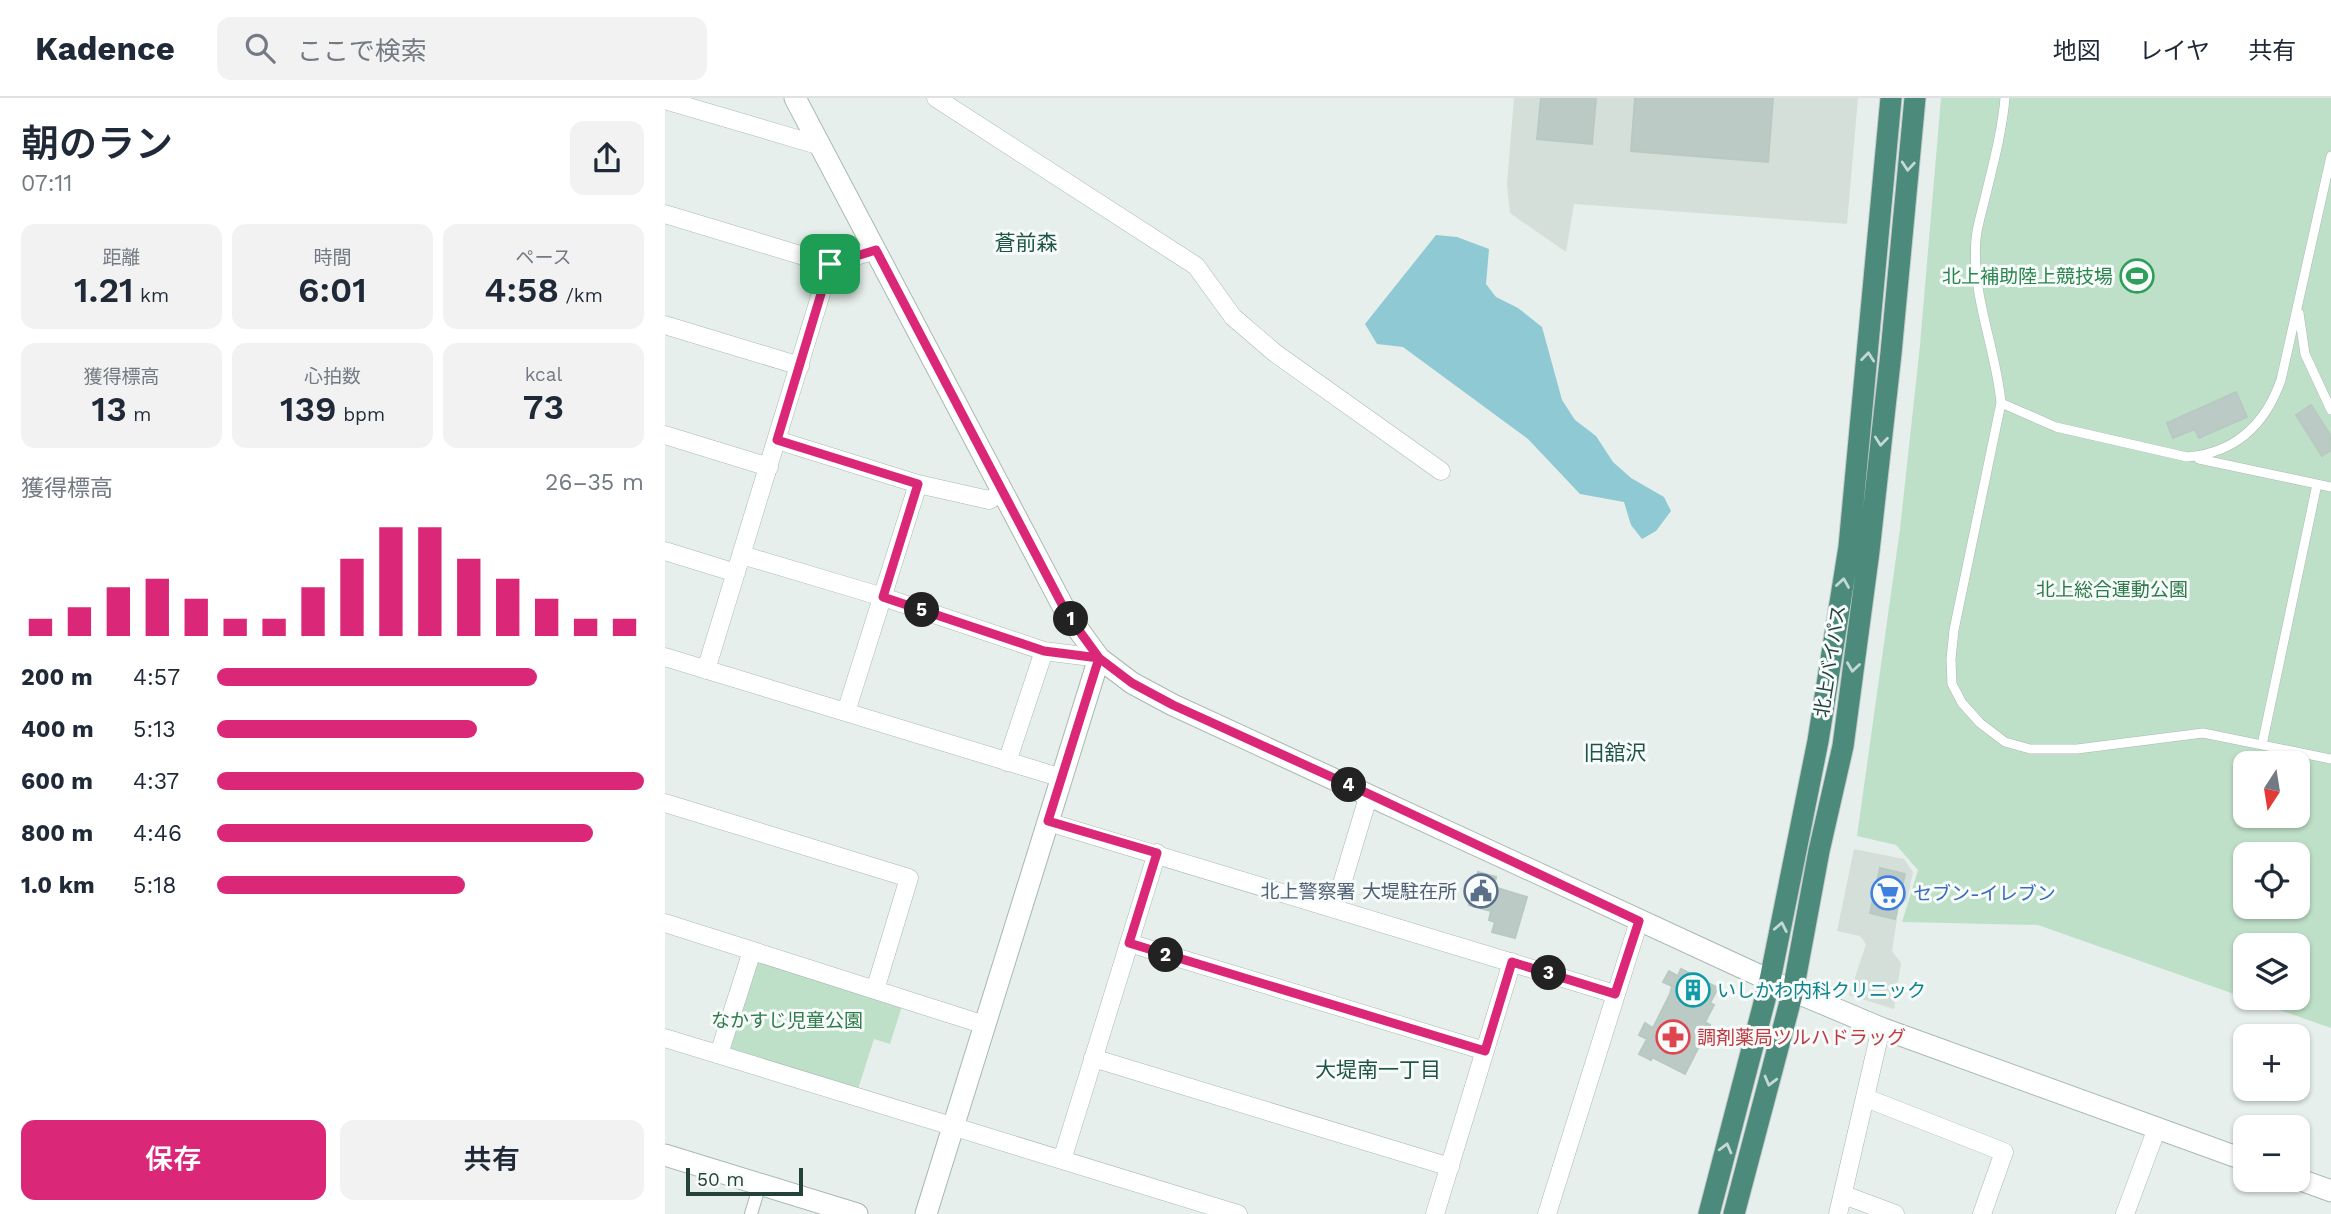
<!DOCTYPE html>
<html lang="ja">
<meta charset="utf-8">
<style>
body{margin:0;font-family:"Work Sans","Noto Sans JP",sans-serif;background:#f2f2f3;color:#1f2937;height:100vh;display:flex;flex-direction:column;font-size:26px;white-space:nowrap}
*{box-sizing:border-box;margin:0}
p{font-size:23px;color:#747a83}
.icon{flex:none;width:38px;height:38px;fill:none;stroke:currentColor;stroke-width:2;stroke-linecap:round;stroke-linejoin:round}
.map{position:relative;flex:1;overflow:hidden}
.details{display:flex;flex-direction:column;background:#fff;width:665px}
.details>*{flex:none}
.needle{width:46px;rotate:192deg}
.buttons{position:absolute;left:1568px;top:653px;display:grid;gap:14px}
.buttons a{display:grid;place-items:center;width:77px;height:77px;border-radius:14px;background:#fff;box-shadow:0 2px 5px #0004;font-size:35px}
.scale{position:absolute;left:21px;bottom:18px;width:117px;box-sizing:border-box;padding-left:7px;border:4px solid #24423a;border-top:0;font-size:19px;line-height:24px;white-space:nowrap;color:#24423a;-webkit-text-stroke:5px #f7fbf9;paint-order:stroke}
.pin{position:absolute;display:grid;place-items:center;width:60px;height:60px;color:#fff;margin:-30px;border-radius:14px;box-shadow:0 4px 10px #0006}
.km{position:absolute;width:35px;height:35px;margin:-18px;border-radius:50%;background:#222;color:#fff;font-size:19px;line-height:35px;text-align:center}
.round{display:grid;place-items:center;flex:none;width:74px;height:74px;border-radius:14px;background:#f2f2f3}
.headline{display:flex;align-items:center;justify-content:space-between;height:119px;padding:0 21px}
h1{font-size:38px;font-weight:600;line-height:52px}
.stats{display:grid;grid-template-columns:repeat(3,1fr);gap:10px;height:119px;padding:7px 21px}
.stats div{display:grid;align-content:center;border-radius:14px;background:#f2f2f3;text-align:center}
.stats b{font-size:35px;font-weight:600}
.stats small{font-size:19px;font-weight:400}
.stats p{font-size:19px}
.chart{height:196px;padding:14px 21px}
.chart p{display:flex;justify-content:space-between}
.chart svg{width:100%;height:126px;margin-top:7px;stroke:#db2777;stroke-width:6}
.cta{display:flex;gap:14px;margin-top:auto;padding:14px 21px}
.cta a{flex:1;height:80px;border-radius:14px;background:#db2777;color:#fff;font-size:28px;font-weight:600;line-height:80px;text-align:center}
.cta a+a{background:#f2f2f3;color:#1f2937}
ul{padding:0 21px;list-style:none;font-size:23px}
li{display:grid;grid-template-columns:112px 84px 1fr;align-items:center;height:52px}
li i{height:18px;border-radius:9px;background:#db2777}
header{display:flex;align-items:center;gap:42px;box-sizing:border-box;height:98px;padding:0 35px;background:#fff;border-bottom:2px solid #e0e1e3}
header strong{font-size:33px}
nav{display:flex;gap:38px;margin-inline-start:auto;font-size:24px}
.search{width:490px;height:63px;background:#f2f2f3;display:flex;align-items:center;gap:18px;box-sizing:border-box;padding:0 24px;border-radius:14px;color:#747a83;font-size:26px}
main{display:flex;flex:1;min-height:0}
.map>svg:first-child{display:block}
.built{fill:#d4dfda}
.green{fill:#bfe0c8;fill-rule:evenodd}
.water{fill:#8ec9d4}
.building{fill:#bbcac4;stroke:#b8c9c2;stroke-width:2}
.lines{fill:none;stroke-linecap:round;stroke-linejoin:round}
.service-casing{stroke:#a8b8b2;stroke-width:10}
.pedestrian-casing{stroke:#a8b8b2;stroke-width:14}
.minor-casing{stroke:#a8b8b2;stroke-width:19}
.tertiary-casing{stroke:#a8b8b2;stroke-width:23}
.trunk-casing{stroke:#c2cac8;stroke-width:23}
.service{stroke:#fff;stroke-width:9}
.pedestrian{stroke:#fff;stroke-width:12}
.minor{stroke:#fff;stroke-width:18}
.tertiary{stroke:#fff;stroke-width:21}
.trunk{stroke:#4c8a7c;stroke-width:21}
.oneway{stroke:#c4d9d4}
.route-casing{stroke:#fff;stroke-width:14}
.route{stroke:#db2777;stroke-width:9}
.labels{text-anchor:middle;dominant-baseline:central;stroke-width:6;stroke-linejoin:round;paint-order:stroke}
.leisure-label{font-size:19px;fill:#27864d;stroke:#f7fbf9;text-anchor:end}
.park-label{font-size:19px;fill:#2d7a4b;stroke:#f7fbf9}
.street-label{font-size:19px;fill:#24423a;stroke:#f7fbf9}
.service-label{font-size:19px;fill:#4e5e75;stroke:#f7fbf9;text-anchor:end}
.shop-label{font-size:19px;fill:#366cbe;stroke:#f7fbf9;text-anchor:start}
.culture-label{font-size:19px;fill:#0d838f;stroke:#f7fbf9;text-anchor:start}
.health-label{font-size:19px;fill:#be3a42;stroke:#f7fbf9;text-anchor:start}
.neighbourhood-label{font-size:21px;fill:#1f5548;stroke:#f7fbf9}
</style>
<header>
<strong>Kadence</strong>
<div class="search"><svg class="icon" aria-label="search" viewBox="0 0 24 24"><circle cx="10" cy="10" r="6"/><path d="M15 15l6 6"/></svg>ここで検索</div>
<nav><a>地図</a><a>レイヤ</a><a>共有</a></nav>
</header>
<main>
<section class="details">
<div class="headline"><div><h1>朝のラン</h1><p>07:11</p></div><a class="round"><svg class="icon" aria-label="share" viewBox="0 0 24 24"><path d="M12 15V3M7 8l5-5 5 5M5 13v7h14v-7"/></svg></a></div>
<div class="stats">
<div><p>距離</p><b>1.21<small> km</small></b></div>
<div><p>時間</p><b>6:01</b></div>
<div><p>ペース</p><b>4:58<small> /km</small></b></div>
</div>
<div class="stats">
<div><p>獲得標高</p><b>13<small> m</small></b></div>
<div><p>心拍数</p><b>139<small> bpm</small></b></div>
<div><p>kcal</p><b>73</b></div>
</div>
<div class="chart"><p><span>獲得標高</span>26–35 m</p>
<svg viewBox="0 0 160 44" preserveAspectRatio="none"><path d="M5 44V38M15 44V34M25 44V27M35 44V24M45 44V31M55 44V38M65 44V38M75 44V27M85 44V17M95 44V6M105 44V6M115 44V17M125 44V24M135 44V31M145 44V38M155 44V38"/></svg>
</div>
<ul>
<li><b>200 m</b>4:57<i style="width:75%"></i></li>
<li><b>400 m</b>5:13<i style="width:61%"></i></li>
<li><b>600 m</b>4:37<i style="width:100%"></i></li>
<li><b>800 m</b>4:46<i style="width:88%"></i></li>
<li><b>1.0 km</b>5:18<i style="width:58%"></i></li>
</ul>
<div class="cta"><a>保存</a><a>共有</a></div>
</section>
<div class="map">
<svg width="1666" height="1116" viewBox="0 0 1666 1116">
<rect width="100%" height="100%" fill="#e6efeb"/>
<path class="built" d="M849,0H1193L1182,126L909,106L901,154L845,115L842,86Z
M1189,751L1239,761L1248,774L1242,802L1234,808L1227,853L1236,865L1229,911L1184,897L1201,846L1195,838L1172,833Z"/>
<path class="green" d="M1276,0H1666V930L1373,827L1237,824L1253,772L1231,747L1192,738L1235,431L1255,247ZM1580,665H1633V718H1580ZM1580,756H1633V808H1580ZM1580,847H1633V900H1580Z
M95,864L237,908L225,946L209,941L192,994L68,956L64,944L88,868Z"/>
<path class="water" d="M771,137L792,139L824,151L821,186L831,199L853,210L877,229L897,302L910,322L931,338L948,364L966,380L999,399L1006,413L991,433L977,441L966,427L959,404L915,396L863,341L738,249L712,246L700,226Z"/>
<path class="building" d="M876,0H931L927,46L872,41Z
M970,0H1108L1103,64L966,53Z
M1571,294L1582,319L1534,340L1530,331L1508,340L1502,325Z
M1646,307L1666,338V352L1657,358L1631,317Z
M1215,770L1240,776L1230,821L1205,815Z
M813,774L831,779L829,789L862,799L850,840L827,834L830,824L824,822L826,813L804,807Z
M1016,871L1053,890L1045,905L1049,907L1040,924L1045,927L1020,976L987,959L986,962L974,956L982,941L974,937L980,925L988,930L1005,896L1007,888L998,884L1004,873L1013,878Z"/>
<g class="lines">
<defs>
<path id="service" d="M1340,0C1337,34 1328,67 1320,100C1317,113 1312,128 1311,141C1306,197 1331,250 1336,305L1289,532L1286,561L1287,586L1297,605L1315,625L1340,644L1365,651H1412L1538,635L1666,661
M1634,215L1640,256L1666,312
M1336,305L1391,329L1522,359C1570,355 1600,327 1616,282L1666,58
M1534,361L1666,389
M1597,647L1652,386"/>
<path id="pedestrian" d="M86,1116L95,1086"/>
<path id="minor" d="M271,0L531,168L568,219L610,255L776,373
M0,2L156,48
M0,116L165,166
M0,227L135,268
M0,337L104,369
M112,342L253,386L324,402L338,394
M0,453L71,475
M77,457L218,499L379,553L434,560
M0,559L397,680
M41,572L165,166L211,152
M181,614L253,386
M342,664L379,553
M0,705L244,780L210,892
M383,724L950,896
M670,809L704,696
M0,825L320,927
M464,845L820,953
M0,940L573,1116
M54,956L87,853
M428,960L785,1069
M1201,1000L1339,1054L1317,1116
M397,1062L492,755
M1179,1097L1230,1116
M770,1116L847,864
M882,1116L974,823
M1173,1116L1216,930
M1460,1116L1492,1030"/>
<path id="tertiary" d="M130,0L402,516L434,560L467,585L508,607L1128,893L1216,930L1580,1062
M0,1057L192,1116
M1633,1081L1666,1093
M261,1116L434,560"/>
<path id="trunk" d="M1044,1116L1105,882L1153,643L1184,449L1226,0
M1069,1116L1128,893L1154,753L1178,648L1204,453L1226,255L1250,0"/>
</defs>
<use href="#service" class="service-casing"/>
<use href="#pedestrian" class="pedestrian-casing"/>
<use href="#minor" class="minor-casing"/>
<use href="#tertiary" class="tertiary-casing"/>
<use href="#trunk" class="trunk-casing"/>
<use href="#service" class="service"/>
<use href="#pedestrian" class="pedestrian"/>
<use href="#minor" class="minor"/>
<use href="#tertiary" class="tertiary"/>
<use href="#trunk" class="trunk"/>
</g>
<defs><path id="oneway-chevron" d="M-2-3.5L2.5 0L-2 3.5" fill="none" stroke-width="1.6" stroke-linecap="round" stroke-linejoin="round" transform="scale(1.75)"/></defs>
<g class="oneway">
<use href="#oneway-chevron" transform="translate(1243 68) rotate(95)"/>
<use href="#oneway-chevron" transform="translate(1203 259) rotate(-84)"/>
<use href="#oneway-chevron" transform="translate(1216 343) rotate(96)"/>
<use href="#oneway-chevron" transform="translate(1178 485) rotate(-81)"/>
<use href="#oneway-chevron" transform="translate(1188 569) rotate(98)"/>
<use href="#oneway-chevron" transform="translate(1116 829) rotate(-79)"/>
<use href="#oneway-chevron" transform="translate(1105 983) rotate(105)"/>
<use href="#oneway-chevron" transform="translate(1061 1050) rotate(-75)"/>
</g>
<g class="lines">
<defs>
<path id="route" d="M165,166L211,152L402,516L434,560L383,723L492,755L464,845L820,953L847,864L950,896L974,823L704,696L508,607L467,585L434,560L379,553L218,499L253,386L112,342L165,166"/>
</defs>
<use href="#route" class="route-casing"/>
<use href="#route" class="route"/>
</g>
<defs>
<symbol id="stadium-ring" viewBox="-11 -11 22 22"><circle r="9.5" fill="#f7fbf9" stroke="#2e9e5b" stroke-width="1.5"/><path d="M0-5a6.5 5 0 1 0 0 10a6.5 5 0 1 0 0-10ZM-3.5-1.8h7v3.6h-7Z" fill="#2e9e5b"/></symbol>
<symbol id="civic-ring" viewBox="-11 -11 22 22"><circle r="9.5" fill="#f7fbf9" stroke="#5c6f8a" stroke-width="1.5"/><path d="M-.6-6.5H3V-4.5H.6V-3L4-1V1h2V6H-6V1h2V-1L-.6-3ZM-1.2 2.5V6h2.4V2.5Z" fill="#5c6f8a"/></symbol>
<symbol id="supermarket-ring" viewBox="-11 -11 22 22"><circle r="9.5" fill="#f7fbf9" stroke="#3f7fe0" stroke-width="1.5"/><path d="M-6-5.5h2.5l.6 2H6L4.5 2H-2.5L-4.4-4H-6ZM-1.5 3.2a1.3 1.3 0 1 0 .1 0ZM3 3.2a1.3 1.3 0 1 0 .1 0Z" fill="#3f7fe0"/></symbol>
<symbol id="building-ring" viewBox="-11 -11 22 22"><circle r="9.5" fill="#f7fbf9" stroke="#0f9aa8" stroke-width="1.5"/><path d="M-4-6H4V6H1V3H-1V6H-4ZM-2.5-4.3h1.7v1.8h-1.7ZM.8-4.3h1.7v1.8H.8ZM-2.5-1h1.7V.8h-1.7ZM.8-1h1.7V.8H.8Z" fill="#0f9aa8"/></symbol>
<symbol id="pharmacy-ring" viewBox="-11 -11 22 22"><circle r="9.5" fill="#f7fbf9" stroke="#e0444e" stroke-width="1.5"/><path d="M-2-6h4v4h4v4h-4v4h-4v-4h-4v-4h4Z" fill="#e0444e"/></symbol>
</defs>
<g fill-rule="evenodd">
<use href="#stadium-ring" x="1453" y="159" width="38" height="38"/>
<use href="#civic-ring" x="797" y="774" width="38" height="38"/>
<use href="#supermarket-ring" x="1204" y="776" width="38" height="38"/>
<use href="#building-ring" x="1009" y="873" width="38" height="38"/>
<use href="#pharmacy-ring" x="989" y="920" width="38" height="38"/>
</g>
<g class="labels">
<g class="leisure-label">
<text x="1448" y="178">北上補助陸上競技場</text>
</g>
<g class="park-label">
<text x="1447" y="491">北上総合運動公園</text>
<text x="122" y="922">なかすじ児童公園</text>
</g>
<g class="street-label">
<text transform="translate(1165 563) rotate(-81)">北上バイパス</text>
</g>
<g class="service-label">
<text x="792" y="793">北上警察署 大堤駐在所</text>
</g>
<g class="shop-label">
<text x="1248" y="795">セブン-イレブン</text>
</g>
<g class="culture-label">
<text x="1052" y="892">いしかわ内科クリニック</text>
</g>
<g class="health-label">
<text x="1032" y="939">調剤薬局ツルハドラッグ</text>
</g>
<g class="neighbourhood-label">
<text x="361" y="144">蒼前森</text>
<text x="950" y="654">旧舘沢</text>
<text x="713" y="971">大堤南一丁目</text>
</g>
</g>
</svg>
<div class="buttons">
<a><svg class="needle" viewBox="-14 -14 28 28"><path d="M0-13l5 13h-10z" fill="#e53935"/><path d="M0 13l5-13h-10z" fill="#747a83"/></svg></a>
<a><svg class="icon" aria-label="locate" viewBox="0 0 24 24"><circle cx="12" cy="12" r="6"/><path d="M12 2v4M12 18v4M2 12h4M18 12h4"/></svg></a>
<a><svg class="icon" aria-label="layers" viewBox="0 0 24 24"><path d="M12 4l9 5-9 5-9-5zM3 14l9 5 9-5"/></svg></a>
<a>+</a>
<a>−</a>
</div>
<div class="scale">50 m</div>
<div class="pin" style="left:165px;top:166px;background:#1e9e55"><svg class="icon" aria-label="arrive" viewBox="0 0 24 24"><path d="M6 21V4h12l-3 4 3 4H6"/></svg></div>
<b class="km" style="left:406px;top:521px">1</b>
<b class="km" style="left:501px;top:857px">2</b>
<b class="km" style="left:884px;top:875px">3</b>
<b class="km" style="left:684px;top:687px">4</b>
<b class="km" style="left:257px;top:512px">5</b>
</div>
</main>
